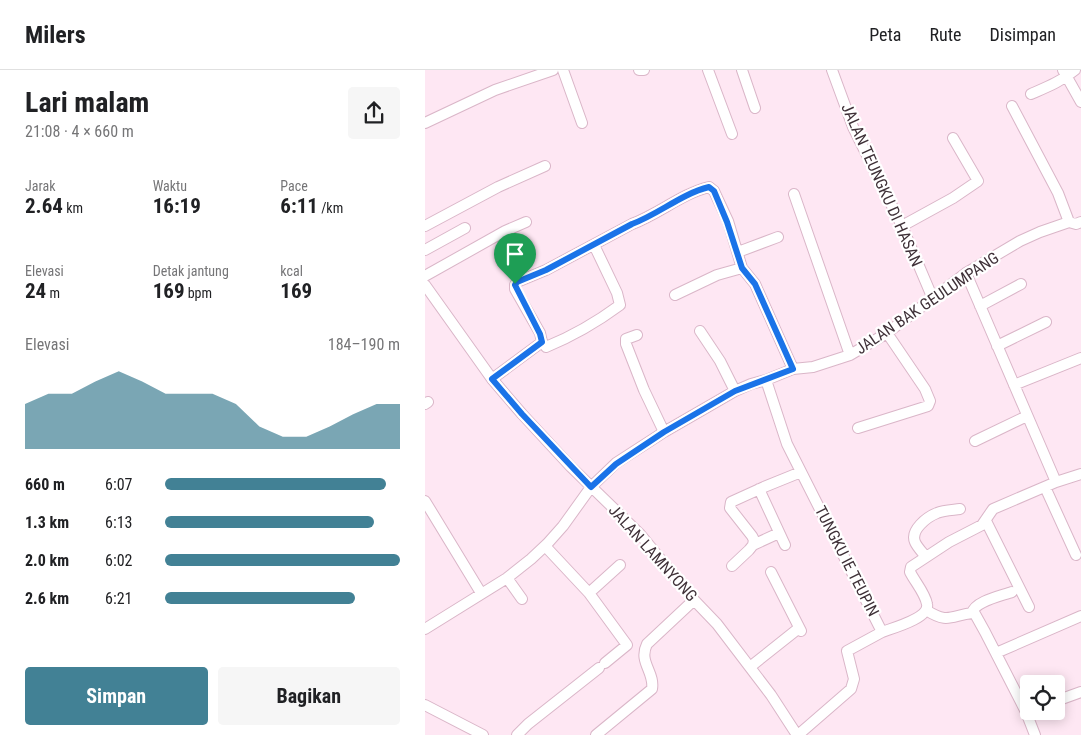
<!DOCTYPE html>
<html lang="id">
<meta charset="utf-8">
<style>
body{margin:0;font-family:"Roboto Condensed",sans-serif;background:#f6f6f6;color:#202124;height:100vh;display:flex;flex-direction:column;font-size:19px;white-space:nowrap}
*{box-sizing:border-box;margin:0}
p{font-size:16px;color:#757577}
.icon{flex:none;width:28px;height:28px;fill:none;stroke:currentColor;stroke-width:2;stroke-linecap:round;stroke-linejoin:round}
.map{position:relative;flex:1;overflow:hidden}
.panel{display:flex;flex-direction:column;background:#fff;width:425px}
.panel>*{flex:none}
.tools{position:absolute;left:595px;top:605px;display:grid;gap:10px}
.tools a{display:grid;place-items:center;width:45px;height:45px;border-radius:5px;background:#fff;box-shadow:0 2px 12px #0003;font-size:25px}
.pin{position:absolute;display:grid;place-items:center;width:42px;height:42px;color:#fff;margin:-51px -21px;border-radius:50% 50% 50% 0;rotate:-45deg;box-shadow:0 0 5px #0007}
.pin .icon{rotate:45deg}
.round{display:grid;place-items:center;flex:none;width:52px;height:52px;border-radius:5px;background:#f6f6f6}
.summary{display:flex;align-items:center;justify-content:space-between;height:85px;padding:0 25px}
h1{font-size:28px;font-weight:700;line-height:38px}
.stats{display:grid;grid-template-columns:repeat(3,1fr);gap:8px;height:85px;padding:5px 25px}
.stats div{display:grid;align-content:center}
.stats b{font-size:21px;font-weight:700}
.stats small{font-size:14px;font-weight:400}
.stats p{font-size:14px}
.chart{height:140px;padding:10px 25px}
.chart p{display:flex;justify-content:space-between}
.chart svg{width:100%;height:90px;margin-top:5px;fill:#428195;opacity:.7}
.cta{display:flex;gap:10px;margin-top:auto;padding:10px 25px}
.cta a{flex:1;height:58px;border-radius:5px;background:#428195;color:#fff;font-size:20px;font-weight:700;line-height:58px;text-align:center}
.cta a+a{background:#f6f6f6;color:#202124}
ul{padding:0 25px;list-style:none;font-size:16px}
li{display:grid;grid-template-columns:80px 60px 1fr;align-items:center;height:38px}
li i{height:12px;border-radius:6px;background:#428195}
header{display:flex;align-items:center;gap:30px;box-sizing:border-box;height:70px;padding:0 25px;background:#fff;border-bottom:1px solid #e0e0e0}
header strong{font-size:24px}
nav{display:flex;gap:28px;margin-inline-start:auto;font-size:18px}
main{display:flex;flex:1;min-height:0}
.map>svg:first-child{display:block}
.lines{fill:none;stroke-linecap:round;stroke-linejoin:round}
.minor-casing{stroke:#dab6c8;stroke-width:12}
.minor{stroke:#fff;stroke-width:10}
.route-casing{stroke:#fff;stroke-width:10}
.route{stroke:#1a73e8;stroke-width:6}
.labels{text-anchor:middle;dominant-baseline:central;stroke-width:4.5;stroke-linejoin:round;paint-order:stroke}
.street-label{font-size:16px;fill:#3f3138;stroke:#fff}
</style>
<header>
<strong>Milers</strong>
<nav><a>Peta</a><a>Rute</a><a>Disimpan</a></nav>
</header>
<main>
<section class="panel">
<div class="summary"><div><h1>Lari malam</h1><p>21:08 · 4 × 660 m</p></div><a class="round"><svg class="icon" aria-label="share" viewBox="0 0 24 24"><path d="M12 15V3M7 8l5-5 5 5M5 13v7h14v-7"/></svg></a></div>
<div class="stats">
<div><p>Jarak</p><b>2.64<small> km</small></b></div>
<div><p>Waktu</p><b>16:19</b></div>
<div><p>Pace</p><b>6:11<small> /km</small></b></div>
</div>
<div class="stats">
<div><p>Elevasi</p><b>24<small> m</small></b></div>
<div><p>Detak jantung</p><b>169<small> bpm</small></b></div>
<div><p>kcal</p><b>169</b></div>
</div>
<div class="chart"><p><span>Elevasi</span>184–190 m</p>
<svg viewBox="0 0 160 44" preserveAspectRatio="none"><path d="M0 44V22L10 17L20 17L30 11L40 6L50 11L60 17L70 17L80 17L90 22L100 33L110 38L120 38L130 33L140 27L150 22L160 22V44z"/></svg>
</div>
<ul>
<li><b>660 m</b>6:07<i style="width:94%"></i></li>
<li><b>1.3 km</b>6:13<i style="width:89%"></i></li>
<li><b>2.0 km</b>6:02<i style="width:100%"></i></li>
<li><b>2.6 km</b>6:21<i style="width:81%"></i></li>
</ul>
<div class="cta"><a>Simpan</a><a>Bagikan</a></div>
</section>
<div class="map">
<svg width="656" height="665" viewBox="0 0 656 665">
<rect width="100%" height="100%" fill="#fee7f3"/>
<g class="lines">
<defs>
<path id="minor" d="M138,0L157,53
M214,0H219
M283,0L307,64
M317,0L330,38
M407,0L428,57L477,156L508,229
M638,0L656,32
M606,24C622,17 637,11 650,0
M587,36L633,123L644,152
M0,53L70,20L128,0
M369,124L425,285
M0,156L73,117L120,96
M477,156L528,128L553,111L528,68
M0,180L40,158
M313,182L353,167
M0,206L80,161L101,152
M0,215L67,309L97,344L146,397L215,464L269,530L292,554L346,625L372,665
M250,225L292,205L317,198
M555,236L596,214
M275,261L295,291L310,321
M212,265L201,269V274L219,320L239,362
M117,272L121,277C148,266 172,252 195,235L192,223L169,175
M572,276L621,252
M67,309L117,272L115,263L90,219V215L92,212L121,200L207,154C234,144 256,124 284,117L289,121L303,151L317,198L330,214L368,299
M341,310L362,374L457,562C468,558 505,548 502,534C500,523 490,512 485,502L486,497L524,472L557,455L568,439L631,412L541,203
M589,315L656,288
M0,334L3,332
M433,358L503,336L505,331L500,319L462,263
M550,371L602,346
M631,412L656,404
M620,417L651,485
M334,419L360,475
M0,431L56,523
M561,451L604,537
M328,475L329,470L327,466L305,438L306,432L339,417L376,402
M120,476L164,523L202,575L180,593
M501,487C498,483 492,477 490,472C485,460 502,447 512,443C519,440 528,440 535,439
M307,496L324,480L328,475L354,463
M346,502L376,561
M82,508L97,529
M164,523L195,495
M501,540C523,554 525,546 547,543L550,544L560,562L601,642L610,665
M547,543C550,531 576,526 587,522
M0,559L82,508L106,489L122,474L138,456L166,417L191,393L239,362L310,321L326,314L341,310L368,299L388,297L425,285L462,263L541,203L595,171L615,162L644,152L651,154L656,152
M571,583L656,546
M325,597L374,558
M631,631L656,622
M0,635L58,665
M92,665L103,654L174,598
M171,665L227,619C230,602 213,592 222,574L269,530
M373,665L426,619L429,609L422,581L457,562"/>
</defs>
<use href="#minor" class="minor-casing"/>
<use href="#minor" class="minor"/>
</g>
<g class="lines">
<defs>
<path id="route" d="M284,117L289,121L302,152L317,198L330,214L368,299L310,321L239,362L191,394L166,417L97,344L67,309L117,272L115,264L90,215L92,212L121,200L207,154C234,144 256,124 284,117Z"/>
</defs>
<use href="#route" class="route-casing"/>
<use href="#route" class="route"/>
</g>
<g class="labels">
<g class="street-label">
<text transform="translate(457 115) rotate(66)">JALAN TEUNGKU DI HASAN</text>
<text transform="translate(502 233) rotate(-34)">JALAN BAK GEULUMPANG</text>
<text transform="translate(228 483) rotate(48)">JALAN LAMNYONG</text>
<text transform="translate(422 491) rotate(63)">TUNGKU IE TEUPIN</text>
</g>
</g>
</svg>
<div class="tools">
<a><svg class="icon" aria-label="locate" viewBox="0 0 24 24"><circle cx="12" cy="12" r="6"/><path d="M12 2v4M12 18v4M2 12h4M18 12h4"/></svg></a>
</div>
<div class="pin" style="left:90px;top:214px;background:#1e9e55"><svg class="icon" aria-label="arrive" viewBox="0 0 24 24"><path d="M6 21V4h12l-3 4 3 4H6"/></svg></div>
</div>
</main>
